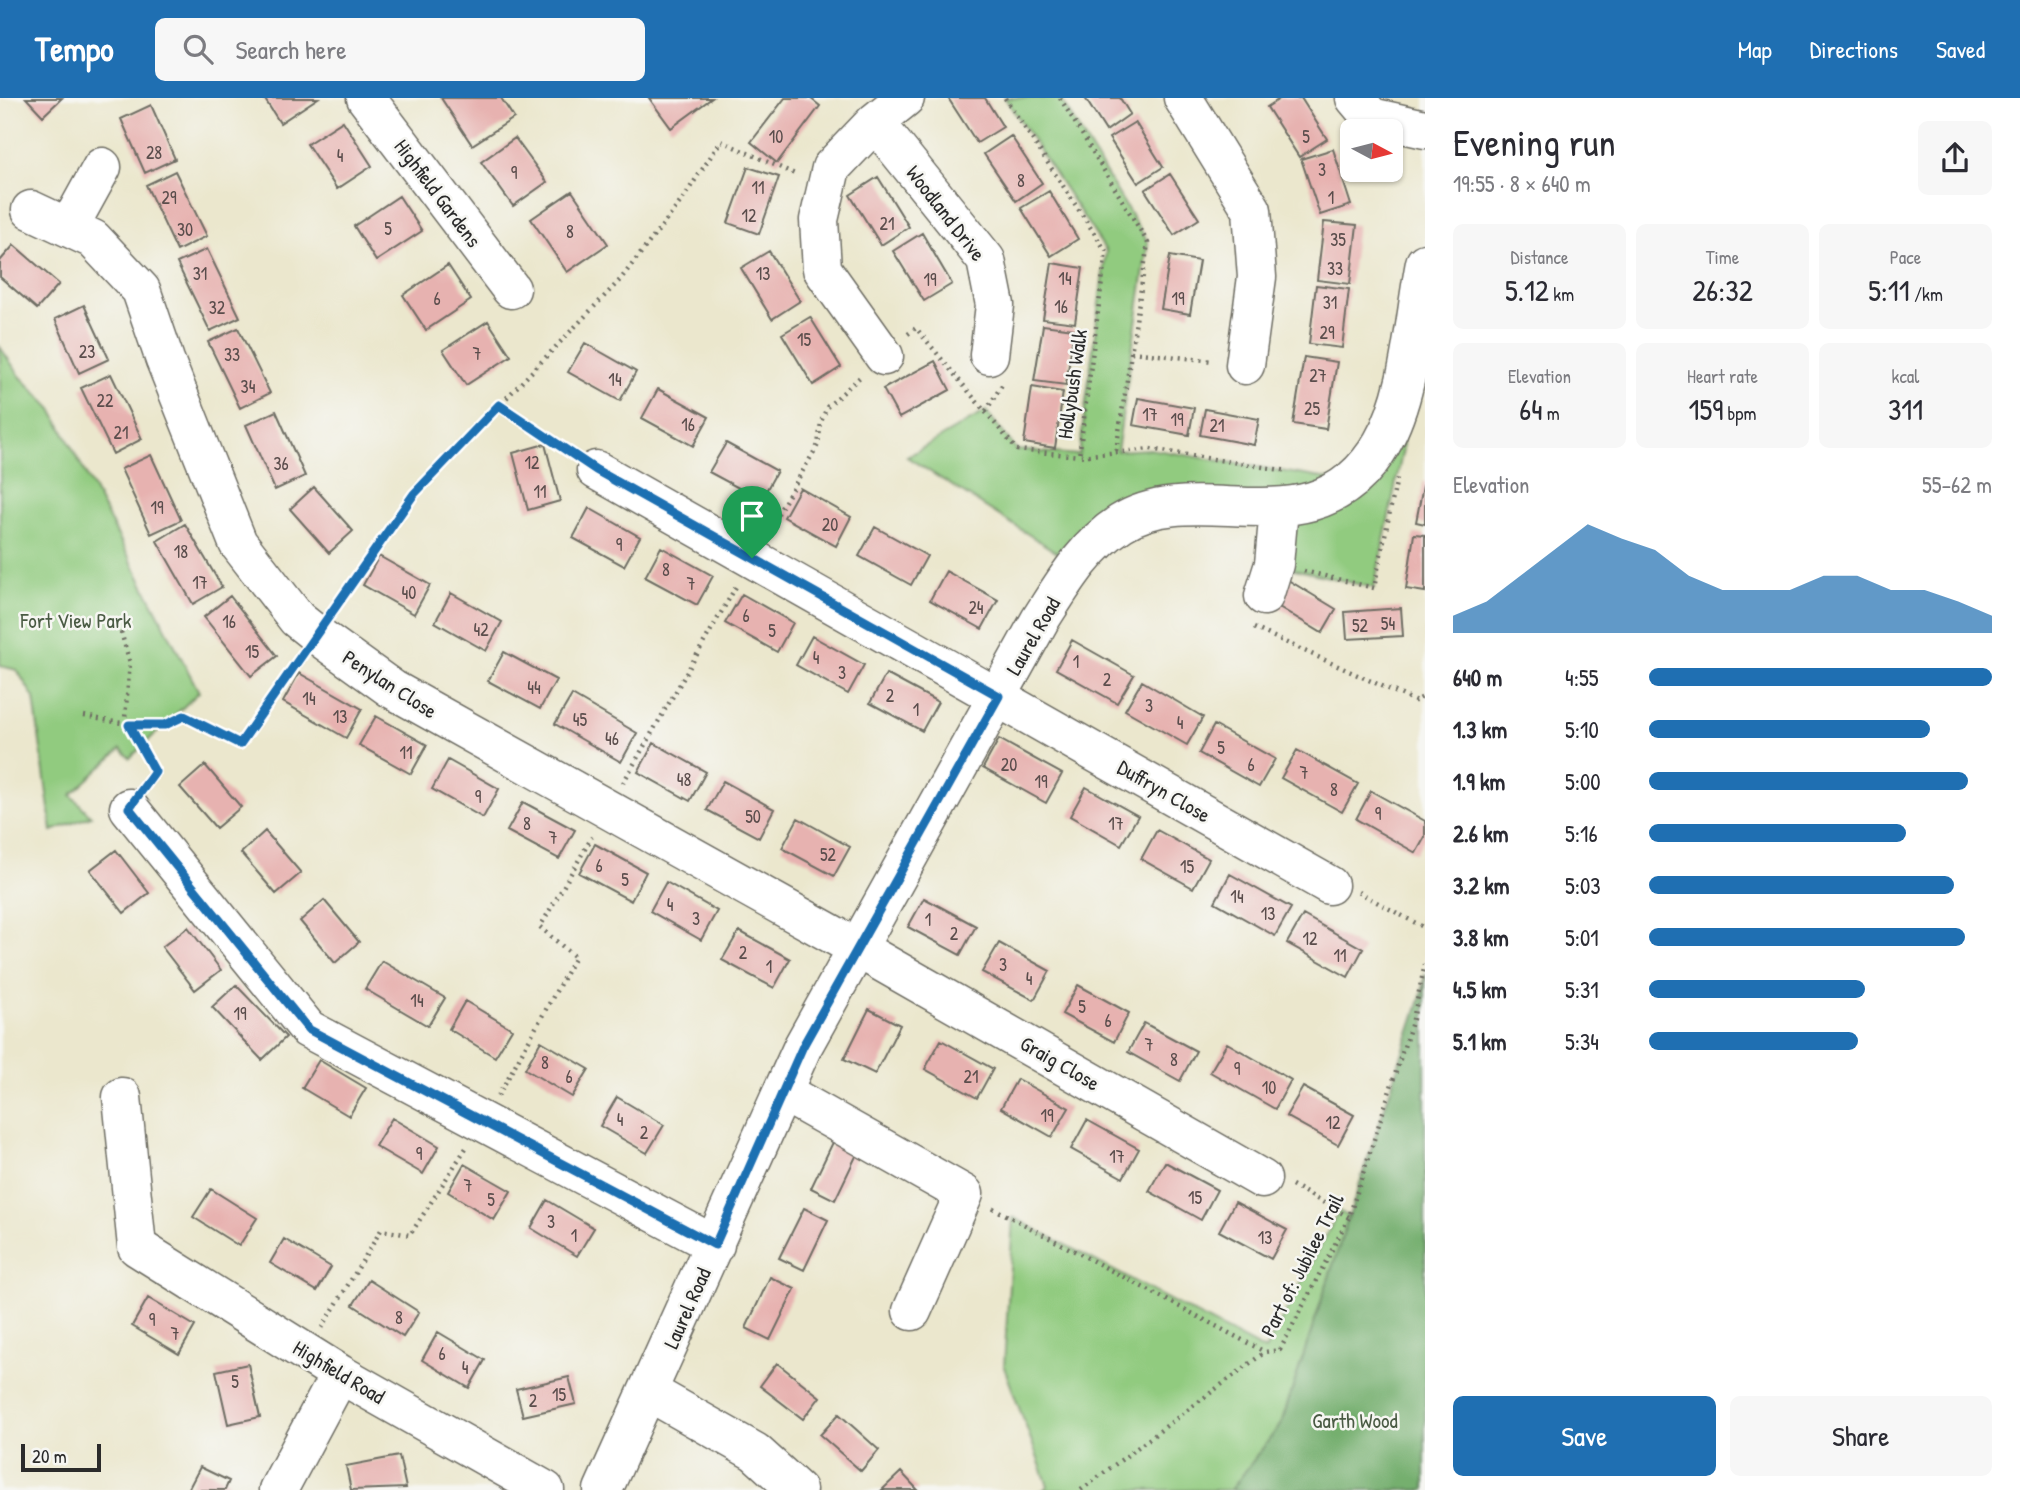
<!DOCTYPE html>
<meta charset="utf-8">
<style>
body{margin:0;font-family:"Patrick Hand",sans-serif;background:#f7f7f7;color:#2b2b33;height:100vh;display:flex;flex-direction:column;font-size:26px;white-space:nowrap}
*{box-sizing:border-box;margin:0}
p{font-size:23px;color:#7c7c81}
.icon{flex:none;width:38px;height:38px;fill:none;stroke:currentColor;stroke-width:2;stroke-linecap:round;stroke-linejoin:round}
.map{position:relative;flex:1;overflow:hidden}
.details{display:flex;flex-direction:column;background:#fff;width:595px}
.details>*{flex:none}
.needle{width:46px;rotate:97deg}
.tools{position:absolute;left:1340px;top:21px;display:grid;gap:14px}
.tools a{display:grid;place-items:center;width:63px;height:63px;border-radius:10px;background:#fff;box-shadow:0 2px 5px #0004;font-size:35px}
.scale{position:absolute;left:21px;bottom:18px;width:80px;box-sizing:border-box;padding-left:7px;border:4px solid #2b2b2b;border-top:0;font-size:19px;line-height:24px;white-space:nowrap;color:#2b2b2b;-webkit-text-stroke:5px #f6f6f2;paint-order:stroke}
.pin{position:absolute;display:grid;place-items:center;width:60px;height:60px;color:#fff;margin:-72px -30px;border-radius:50% 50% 50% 0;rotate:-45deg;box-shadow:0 0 7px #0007}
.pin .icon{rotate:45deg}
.round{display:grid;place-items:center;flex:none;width:74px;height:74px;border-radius:10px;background:#f7f7f7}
.head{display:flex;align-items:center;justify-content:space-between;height:119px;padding:0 28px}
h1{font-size:38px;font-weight:600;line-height:52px}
.metrics{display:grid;grid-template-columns:repeat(3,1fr);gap:10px;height:119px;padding:7px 28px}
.metrics div{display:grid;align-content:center;border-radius:10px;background:#f7f7f7;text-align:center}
.metrics b{font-size:30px;font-weight:600}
.metrics small{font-size:19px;font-weight:400}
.metrics p{font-size:19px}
.chart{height:196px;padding:14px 28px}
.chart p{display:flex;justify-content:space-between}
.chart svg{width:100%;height:126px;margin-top:7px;fill:#1f6fb2;opacity:.7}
.action{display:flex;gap:14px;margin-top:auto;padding:14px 28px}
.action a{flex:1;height:80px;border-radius:10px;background:#1f6fb2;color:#fff;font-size:28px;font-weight:600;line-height:80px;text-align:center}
.action a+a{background:#f7f7f7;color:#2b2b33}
ul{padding:0 28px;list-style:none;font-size:23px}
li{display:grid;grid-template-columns:112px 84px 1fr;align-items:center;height:52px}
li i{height:18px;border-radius:9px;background:#1f6fb2}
header{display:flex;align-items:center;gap:42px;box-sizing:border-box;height:98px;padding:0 35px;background:#1f6fb2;color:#fff}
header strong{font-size:33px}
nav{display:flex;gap:38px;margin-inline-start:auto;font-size:24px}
.search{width:490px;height:63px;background:#f7f7f7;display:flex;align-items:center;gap:18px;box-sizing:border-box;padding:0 24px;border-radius:10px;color:#7c7c81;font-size:26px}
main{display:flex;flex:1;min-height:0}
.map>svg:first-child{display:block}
.green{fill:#91cb7f;stroke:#5e7b55;stroke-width:2}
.forest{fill:#74af6e;stroke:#506d4c;stroke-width:2}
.building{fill:#e7b2b0}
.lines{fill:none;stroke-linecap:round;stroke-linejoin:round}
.minor-casing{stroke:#6e6d64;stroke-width:41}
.path{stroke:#6e6d64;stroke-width:4.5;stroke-dasharray:2 5;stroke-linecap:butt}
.minor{stroke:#fff;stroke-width:38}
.route-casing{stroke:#fff;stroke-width:14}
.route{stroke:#1f6fb2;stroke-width:9}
.labels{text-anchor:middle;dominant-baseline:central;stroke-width:5;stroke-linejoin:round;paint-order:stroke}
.number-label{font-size:18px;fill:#5a4d4c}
.street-label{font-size:21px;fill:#2b2b2b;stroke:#f6f6f2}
.park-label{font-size:21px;fill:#4a5b44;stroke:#f6f6f2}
</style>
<header>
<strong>Tempo</strong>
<div class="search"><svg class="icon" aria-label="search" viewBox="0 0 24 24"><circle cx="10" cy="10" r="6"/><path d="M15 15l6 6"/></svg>Search here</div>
<nav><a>Map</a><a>Directions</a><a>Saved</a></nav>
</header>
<main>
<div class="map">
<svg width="1425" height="1392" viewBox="0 0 1425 1392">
<rect width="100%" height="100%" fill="#f6f6f2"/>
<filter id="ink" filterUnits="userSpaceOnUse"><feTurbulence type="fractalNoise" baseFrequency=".0143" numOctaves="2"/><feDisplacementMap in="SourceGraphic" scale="14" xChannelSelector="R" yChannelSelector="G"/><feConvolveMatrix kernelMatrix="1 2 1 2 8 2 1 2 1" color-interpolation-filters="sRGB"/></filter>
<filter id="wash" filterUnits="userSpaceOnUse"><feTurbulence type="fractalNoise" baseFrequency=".00686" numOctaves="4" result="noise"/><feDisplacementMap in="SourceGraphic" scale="28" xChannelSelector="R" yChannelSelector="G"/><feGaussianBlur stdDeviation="1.57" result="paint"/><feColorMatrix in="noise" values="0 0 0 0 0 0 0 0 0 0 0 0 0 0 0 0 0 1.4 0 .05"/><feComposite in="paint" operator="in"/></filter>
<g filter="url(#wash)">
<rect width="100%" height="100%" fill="#ebe7cd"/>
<path class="green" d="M1005,0H1060L1148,145L1117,353L1150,351L1352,385L1400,307L1403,351L1374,490L1274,466L1279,411L1194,410L1075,466L907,359L986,313L1017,352L1079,357L1106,153Z
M0,249L20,278L52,311L199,594L130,660L121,651L71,697L91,718L52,733L34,600L17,572L0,568Z
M1339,1113L1349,1119L1281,1326L1231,1392H1043L1048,1388L1004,1269L1013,1119L1265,1253Z"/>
<path class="forest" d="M1425,876V1392H1231L1281,1326L1422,895Z"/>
<g id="blocks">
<path class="building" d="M26,0H62L43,18Z
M264,0H318L280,25Z
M441,0H501L514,20L472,47Z
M649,0H712L671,30Z
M785,0H810L820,8L777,65L751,44Z
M948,0H985L1003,29L977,45Z
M1085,0H1120L1130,16L1106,33Z
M1281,0H1301L1327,41L1299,59L1267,9Z
M151,7L175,61L145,75L121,21Z
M343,23L372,68L337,91L307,46Z
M1135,24L1163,69L1138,85L1109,40Z
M1011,38L1042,85L1016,103L984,56Z
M515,40L547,84L513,108L481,64Z
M1333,51L1351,107L1320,117L1301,61Z
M748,69L779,79L759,136L728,125Z
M175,73L207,138L177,153L146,87Z
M1170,76L1199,121L1174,137L1145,92Z
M878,79L909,129L881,147L850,97Z
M572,93L608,146L567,174L531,121Z
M1049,93L1078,141L1051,158L1021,110Z
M399,98L422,133L376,163L354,128Z
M1324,124L1357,127L1350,186L1317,182Z
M922,135L952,186L924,203L893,153Z
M14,147L59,186L37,211L0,179V163Z
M207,151L240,219L210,233L177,165Z
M769,153L800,203L772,221L741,170Z
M1170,158L1199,163L1190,216L1161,211Z
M1052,165L1083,170L1075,225L1043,221Z
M448,167L471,202L426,232L403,197Z
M1316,187L1349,191L1342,250L1309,246Z
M84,207L109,261L79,275L55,221Z
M810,219L841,269L813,287L782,236Z
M488,223L511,258L466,287L443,252Z
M1043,227L1074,231L1066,287L1034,283Z
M238,230L270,295L240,310L208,244Z
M585,245L636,274L620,303L568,274Z
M1304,259L1337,264L1326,331L1293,326Z
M935,263L950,292L899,320L883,291Z
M111,276L142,341L113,356L81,290Z
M1032,289L1063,294L1055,350L1024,345Z
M658,291L709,319L693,348L642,320Z
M1138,300L1194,310L1189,337L1133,327Z
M1205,311L1259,321L1254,347L1200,337Z
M276,313L305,378L275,392L246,327Z
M726,345L777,373L761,402L709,374Z
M545,346L560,403L528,412L513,355Z
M151,357L181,422L151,436L121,371Z
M1424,383H1425V426L1416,424Z
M314,389L353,433L329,455L290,411Z
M800,390L851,419L836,448L784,419Z
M589,410L640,439L624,468L573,440Z
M185,426L222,489L193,506L157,443Z
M875,429L927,458L911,487L859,458Z
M1414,436L1425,437V494L1406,491Z
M661,449L713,478L697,507L645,479Z
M379,458L430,487L414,516L363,487Z
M946,473L998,502L982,531L930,502Z
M1288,482L1336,511L1322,535L1274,506Z
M451,495L502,524L486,553L435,524Z
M742,496L793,525L777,554L725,525Z
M230,498L277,558L251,578L204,519Z
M1401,510L1403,538L1347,541L1345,514Z
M812,538L864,567L848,596L796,567Z
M1072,542L1134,577L1117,605L1056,571Z
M504,554L556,582L540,611L488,583Z
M299,575L362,611L346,640L283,604Z
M886,576L938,604L922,633L870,605Z
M1142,583L1203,619L1187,647L1125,612Z
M572,597L637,635L621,664L555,626Z
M376,618L427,647L411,676L359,647Z
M1214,627L1275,661L1259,689L1199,655Z
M999,641L1062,676L1046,705L983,670Z
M654,645L706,674L690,703L638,674Z
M1297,652L1358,686L1342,714L1281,680Z
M448,662L499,691L483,720L432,691Z
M205,667L241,709L216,730L180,689Z
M723,683L774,711L759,740L707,712Z
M1086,689L1138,718L1121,747L1070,718Z
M1371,693L1425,723V739L1416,755L1356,721Z
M523,704L575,732L559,761L507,733Z
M798,720L850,749L834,778L782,750Z
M1157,732L1209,761L1193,790L1141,761Z
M265,733L301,775L276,796L241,755Z
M595,746L646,774L631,803L579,775Z
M116,752L149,795L124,815L90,772Z
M1230,776L1291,810L1275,838L1215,804Z
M666,784L717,813L701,842L650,813Z
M924,800L976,828L960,857L908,829Z
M324,802L359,844L335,865L300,823Z
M1303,817L1363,851L1348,879L1287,845Z
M188,829L221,872L195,892L162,849Z
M739,833L790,861L774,890L722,862Z
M999,845L1050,873L1034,902L982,874Z
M382,863L445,900L428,928L365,891Z
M236,887L286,939L262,962L212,909Z
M1078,887L1129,915L1114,944L1062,916Z
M465,903L512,931L495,959L449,931Z
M869,911L900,927L875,976L844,961Z
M1144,925L1196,953L1180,983L1128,954Z
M941,942L993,971L977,1000L925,971Z
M541,943L589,971L572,999L525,971Z
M1227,945L1291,982L1275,1011L1210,974Z
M319,962L366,990L349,1018L302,990Z
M1017,981L1069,1010L1052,1039L1001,1010Z
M1303,989L1354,1017L1338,1047L1286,1018Z
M617,999L664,1027L647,1055L600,1028Z
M392,1020L439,1048L423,1076L375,1048Z
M1087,1022L1139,1051L1123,1080L1071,1051Z
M835,1040L859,1052L835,1102L811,1090Z
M1165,1064L1217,1092L1201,1122L1149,1093Z
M464,1066L511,1093L494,1122L448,1094Z
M211,1091L257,1120L239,1148L193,1119Z
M547,1102L594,1130L577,1158L531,1130Z
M1235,1104L1287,1132L1271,1161L1219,1133Z
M804,1110L828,1122L804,1172L779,1160Z
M284,1141L331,1169L317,1193L270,1165Z
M770,1179L795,1191L770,1242L746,1230Z
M369,1182L419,1214L403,1239L353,1207Z
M148,1200L195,1228L179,1256L132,1228Z
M438,1234L485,1262L469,1290L422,1262Z
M777,1265L820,1299L803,1321L760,1288Z
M248,1266L260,1319L228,1326L216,1273Z
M569,1279L576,1306L523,1318L516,1291Z
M839,1316L879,1352L861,1373L820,1337Z
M399,1358L406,1390L351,1392L346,1368Z
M200,1369L229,1383L225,1392H188Z
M901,1374L918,1392H882Z"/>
</g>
</g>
<g filter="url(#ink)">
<use href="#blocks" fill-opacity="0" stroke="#6e6d64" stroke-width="2"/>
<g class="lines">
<defs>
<path id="minor" d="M366,0L511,191
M1183,0L1252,112L1257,179L1245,267
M1355,0L1371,19L1425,31
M875,24L986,162L995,207L989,257
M31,112L93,141L141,192L165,262L238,445L297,521L317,537L392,591L857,850L1262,1081
M69,129L102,69
M884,258L822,171L819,122L831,70L875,24L905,0
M596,372L1329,787
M1264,498L1274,466L1279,411
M129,710L308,931L715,1147
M783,994L964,1096L912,1213
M122,999L137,1149L340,1276L545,1392
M649,1294L755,1354L797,1392
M278,1392L340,1276
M603,1392L803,948L1040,522C1063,486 1084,449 1121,425C1200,375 1317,459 1382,345C1411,295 1414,221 1425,165"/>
</defs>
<use href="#minor" class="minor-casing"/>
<path class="path" d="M1005,0L1106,153L1079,358L1150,351L1288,373
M1060,0L1148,145L1116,353
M908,236L916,230L1017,352L1079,358
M1131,254L1213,263
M499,307L572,356
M986,313L1003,285
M767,434L818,347L821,324L827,309L860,279
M1304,473L1374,490L1397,380
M335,511L414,396L620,182L682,102L721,43L797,77
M1254,530L1415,603L1425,598
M121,534L130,565L125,620L155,674L147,685
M84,618C119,625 151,633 184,618L240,646L298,564
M623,685L737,487
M1358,794L1425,830
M498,998L575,859L540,829L592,739
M1292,1087L1349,1119
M993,1110L1265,1254
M322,1230L381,1132L410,1137L466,1050
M1081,1392L1265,1254L1280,1252L1349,1119L1413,921L1425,866"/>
<use href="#minor" class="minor"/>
</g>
</g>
<g class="lines" filter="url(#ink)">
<defs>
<path id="route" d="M499,307L596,372L999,598L803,948L715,1147L308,931L129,710L155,674L129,627H165L184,618L240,646L414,396Z"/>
</defs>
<use href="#route" class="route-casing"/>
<use href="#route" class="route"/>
</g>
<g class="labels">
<g class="number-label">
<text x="776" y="38">10</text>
<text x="1306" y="38">5</text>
<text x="154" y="54">28</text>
<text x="340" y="57">4</text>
<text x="1322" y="71">3</text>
<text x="514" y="74">9</text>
<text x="1021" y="82">8</text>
<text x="758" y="89">11</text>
<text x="169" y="99">29</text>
<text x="1331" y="99">1</text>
<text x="749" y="117">12</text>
<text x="887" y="125">21</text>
<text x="388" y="130">5</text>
<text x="185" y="131">30</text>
<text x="570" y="133">8</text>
<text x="1338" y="141">35</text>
<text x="1335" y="170">33</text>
<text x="200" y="175">31</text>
<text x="763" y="175">13</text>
<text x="1065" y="180">14</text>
<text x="930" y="181">19</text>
<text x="437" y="200">6</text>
<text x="1178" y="200">19</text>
<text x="1330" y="204">31</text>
<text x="1061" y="208">16</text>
<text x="217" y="209">32</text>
<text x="1327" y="234">29</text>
<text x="804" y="241">15</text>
<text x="87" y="253">23</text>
<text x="477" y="255">7</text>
<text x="232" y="256">33</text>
<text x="1318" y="277">27</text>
<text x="615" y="281">14</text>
<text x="248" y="288">34</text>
<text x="105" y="302">22</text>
<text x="1312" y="310">25</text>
<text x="1150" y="316">17</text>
<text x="1177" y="321">19</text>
<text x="688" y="326">16</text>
<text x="1217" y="327">21</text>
<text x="121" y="334">21</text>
<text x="532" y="364">12</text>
<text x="281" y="365">36</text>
<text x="540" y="393">11</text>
<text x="157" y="409">19</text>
<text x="830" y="426">20</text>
<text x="619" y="446">9</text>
<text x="181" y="453">18</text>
<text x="666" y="471">8</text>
<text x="200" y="484">17</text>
<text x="691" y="485">7</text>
<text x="409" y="494">40</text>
<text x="976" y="509">24</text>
<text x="746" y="517">6</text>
<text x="229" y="523">16</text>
<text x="1388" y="525">54</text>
<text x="1360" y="527">52</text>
<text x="481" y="531">42</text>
<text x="772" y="532">5</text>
<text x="252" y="553">15</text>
<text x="816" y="559">4</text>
<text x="1076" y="563">1</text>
<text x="842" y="574">3</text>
<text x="1107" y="581">2</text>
<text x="534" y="589">44</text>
<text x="890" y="597">2</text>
<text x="309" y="600">14</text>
<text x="1149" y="607">3</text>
<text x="916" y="611">1</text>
<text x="340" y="618">13</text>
<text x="580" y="621">45</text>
<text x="1180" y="624">4</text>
<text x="612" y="640">46</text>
<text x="1221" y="649">5</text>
<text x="406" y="654">11</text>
<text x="1009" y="666">20</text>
<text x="1251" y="666">6</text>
<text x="1304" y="674">7</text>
<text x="684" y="681">48</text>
<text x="1041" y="683">19</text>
<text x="1334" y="691">8</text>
<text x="478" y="698">9</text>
<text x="1378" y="715">9</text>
<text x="753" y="718">50</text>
<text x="527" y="725">8</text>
<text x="1116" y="725">17</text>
<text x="553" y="739">7</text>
<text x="828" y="756">52</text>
<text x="599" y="767">6</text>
<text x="1187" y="768">15</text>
<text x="625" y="781">5</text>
<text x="1237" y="798">14</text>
<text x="670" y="806">4</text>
<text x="1268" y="815">13</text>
<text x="696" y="820">3</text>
<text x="928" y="821">1</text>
<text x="954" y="835">2</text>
<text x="1310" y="840">12</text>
<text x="743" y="854">2</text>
<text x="1340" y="857">11</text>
<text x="1003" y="866">3</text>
<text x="769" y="868">1</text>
<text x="1029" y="880">4</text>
<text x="417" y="902">14</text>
<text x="1082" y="908">5</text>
<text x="240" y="915">19</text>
<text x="1108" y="922">6</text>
<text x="1149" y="946">7</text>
<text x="1174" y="961">8</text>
<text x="545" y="964">8</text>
<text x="1237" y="970">9</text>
<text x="569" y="978">6</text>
<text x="971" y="978">21</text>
<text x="1269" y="989">10</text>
<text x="1047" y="1017">19</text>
<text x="620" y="1021">4</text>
<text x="1333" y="1024">12</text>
<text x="644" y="1034">2</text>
<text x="419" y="1055">9</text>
<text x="1117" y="1058">17</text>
<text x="468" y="1087">7</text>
<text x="1195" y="1099">15</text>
<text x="491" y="1101">5</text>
<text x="551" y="1123">3</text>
<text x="574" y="1137">1</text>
<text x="1265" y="1139">13</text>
<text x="399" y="1219">8</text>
<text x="152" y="1221">9</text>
<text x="175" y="1235">7</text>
<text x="442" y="1255">6</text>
<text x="465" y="1269">4</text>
<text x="235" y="1283">5</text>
<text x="559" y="1296">15</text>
<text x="533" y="1302">2</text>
</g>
<g class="street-label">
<text transform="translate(438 95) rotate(53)">Highfield Gardens</text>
<text transform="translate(946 115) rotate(52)">Woodland Drive</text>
<text transform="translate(1072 286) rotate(-82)">Hollybush Walk</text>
<text transform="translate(1033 538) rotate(-60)">Laurel Road</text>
<text transform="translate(390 586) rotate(33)">Penylan Close</text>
<text transform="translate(1164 693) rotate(30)">Duffryn Close</text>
<text transform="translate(1060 965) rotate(30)">Graig Close</text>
<text transform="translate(1302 1167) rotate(-63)">Part of: Jubilee Trail</text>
<text transform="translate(687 1210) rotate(-66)">Laurel Road</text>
<text transform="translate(339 1274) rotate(31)">Highfield Road</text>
</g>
<g class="park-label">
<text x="76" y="522">Fort View Park</text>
<text x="1355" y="1322">Garth Wood</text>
</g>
</g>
</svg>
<div class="tools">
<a><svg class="needle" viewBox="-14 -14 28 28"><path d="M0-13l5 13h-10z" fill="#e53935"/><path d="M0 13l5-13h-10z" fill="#7c7c81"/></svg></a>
</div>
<div class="scale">20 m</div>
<div class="pin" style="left:752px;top:460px;background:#1e9e55"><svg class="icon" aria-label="arrive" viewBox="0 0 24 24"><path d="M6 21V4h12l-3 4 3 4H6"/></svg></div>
</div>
<section class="details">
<div class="head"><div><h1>Evening run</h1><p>19:55 · 8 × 640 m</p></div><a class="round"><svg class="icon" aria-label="share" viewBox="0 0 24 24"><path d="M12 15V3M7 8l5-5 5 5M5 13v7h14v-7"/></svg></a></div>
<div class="metrics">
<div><p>Distance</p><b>5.12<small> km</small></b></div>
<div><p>Time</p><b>26:32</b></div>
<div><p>Pace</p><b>5:11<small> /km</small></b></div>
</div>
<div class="metrics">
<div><p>Elevation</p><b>64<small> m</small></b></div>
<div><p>Heart rate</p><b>159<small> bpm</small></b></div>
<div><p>kcal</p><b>311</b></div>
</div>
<div class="chart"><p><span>Elevation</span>55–62 m</p>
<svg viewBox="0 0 160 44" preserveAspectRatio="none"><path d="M0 44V38L10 33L20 24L30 15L40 6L50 11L60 15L70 24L80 29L90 29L100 29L110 24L120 24L130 29L140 29L150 33L160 38V44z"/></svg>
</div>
<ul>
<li><b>640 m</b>4:55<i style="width:100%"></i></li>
<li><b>1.3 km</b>5:10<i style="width:82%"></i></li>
<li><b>1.9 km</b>5:00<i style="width:93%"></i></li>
<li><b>2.6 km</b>5:16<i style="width:75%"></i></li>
<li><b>3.2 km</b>5:03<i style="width:89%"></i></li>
<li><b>3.8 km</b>5:01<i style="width:92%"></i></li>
<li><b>4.5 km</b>5:31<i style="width:63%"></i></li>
<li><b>5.1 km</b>5:34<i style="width:61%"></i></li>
</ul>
<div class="action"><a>Save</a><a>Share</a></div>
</section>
</main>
